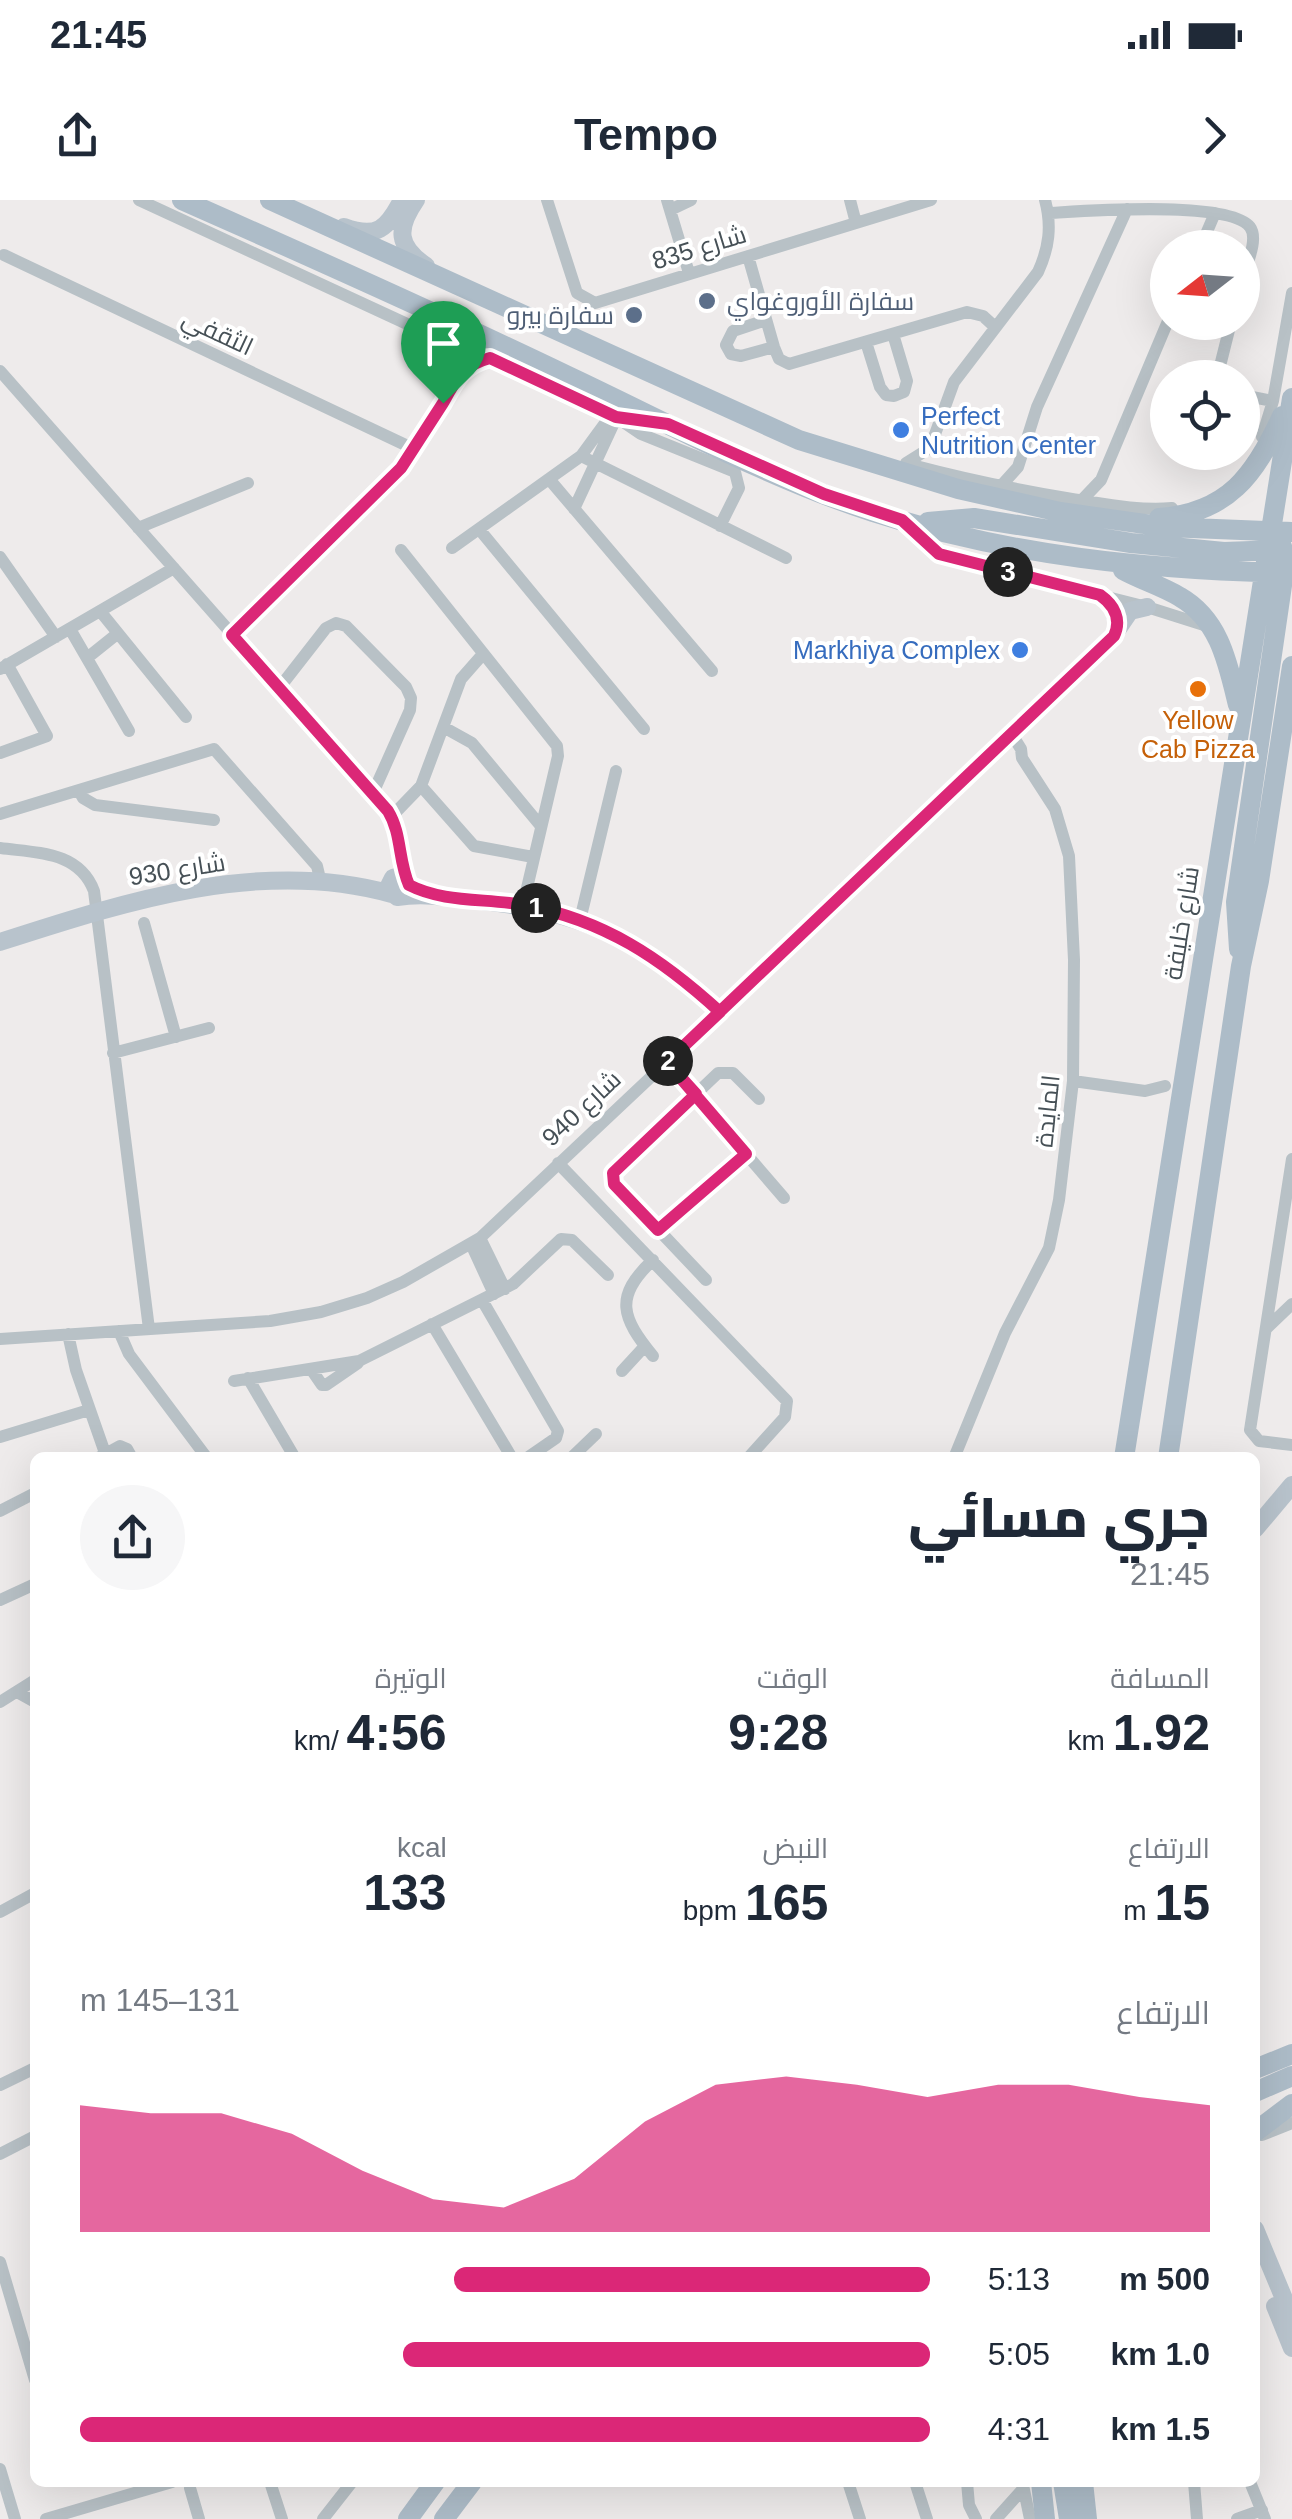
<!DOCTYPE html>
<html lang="ar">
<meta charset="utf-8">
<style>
body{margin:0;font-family:Arial,Cairo,sans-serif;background:#f6f6f7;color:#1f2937;direction:rtl;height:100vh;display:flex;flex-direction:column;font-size:38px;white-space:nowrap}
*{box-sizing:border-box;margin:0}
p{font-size:32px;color:#747a83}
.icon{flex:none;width:55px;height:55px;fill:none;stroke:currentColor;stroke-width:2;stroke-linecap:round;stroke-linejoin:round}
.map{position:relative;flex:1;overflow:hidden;direction:ltr}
.sheet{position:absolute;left:30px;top:1252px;width:1230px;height:1035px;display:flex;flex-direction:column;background:#fff;border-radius:15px;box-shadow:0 10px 40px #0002;direction:rtl}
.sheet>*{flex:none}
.needle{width:65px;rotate:253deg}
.fabs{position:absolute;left:1150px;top:30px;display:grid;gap:20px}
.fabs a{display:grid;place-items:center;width:110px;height:110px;border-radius:50%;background:#fff;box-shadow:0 10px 40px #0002;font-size:50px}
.pin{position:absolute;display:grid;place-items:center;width:85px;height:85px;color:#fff;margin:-102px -42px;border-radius:50% 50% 50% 0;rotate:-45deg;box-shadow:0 0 10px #0007}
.pin .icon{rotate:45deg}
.km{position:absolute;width:50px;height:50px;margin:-25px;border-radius:50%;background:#222;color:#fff;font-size:28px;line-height:50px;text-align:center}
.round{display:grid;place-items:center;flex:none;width:105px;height:105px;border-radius:52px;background:#f6f6f7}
.head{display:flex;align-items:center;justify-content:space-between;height:170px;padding:0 50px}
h1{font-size:55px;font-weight:800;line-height:75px}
.stats{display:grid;grid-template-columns:repeat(3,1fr);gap:15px;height:170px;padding:10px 50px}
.stats div{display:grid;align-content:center}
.stats b{font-size:50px;font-weight:800}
.stats small{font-size:28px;font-weight:400}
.stats p{font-size:28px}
.chart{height:280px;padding:20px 50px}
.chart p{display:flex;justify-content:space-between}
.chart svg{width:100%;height:180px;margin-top:10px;fill:#db2777;opacity:.7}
ul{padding:0 50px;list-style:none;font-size:32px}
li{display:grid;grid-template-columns:160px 120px 1fr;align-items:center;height:75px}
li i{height:25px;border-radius:12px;background:#db2777}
.status{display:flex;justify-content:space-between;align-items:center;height:70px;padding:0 50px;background:#fff;direction:ltr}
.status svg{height:28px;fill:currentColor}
header{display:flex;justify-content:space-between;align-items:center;height:130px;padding:0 50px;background:#fff;font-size:45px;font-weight:800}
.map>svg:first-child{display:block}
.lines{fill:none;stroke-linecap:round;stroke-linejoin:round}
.street{stroke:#b8c1c6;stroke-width:12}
.secondary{stroke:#b8c3cc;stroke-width:18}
.primary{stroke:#adbcc8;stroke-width:20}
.route-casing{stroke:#fff;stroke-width:20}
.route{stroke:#db2777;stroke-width:12}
.service-dot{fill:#5c6f8a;stroke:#fff;stroke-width:4}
.shop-dot{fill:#3f7fe0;stroke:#fff;stroke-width:4}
.food-dot{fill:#e8710a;stroke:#fff;stroke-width:4}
.labels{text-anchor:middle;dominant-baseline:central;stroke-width:8;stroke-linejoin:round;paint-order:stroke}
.street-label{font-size:25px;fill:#465056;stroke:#fff}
.service-label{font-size:25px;fill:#4e5e75;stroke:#fff;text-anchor:start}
.shop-label{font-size:25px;fill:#366cbe;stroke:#fff;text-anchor:start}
.food-label{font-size:25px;fill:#c56008;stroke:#fff}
</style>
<div class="status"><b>21:45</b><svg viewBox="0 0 49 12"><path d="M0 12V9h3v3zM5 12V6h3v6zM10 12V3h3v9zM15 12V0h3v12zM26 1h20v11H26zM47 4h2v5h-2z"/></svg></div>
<header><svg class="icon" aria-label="forward" viewBox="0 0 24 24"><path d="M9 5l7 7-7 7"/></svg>Tempo<svg class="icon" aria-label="share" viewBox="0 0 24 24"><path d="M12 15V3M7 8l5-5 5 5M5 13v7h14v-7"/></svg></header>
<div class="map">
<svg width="1292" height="2319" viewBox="0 0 1292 2319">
<rect width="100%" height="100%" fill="#eeebeb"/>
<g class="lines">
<path class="street" d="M139,0L446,142L490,158L616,217L641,234L735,272L739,288L720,326
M547,0L577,93L595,103L931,0
M667,0L670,10L691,0
M850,0L856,23
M670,10L689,73
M1049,13C1085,11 1229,0 1250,27C1259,39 1246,66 1242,80
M1200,48L1215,13
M4,55L414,249
M748,56L774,147L779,159L789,164L967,112L983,116L995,127
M766,120L733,131L726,145L731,154L741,156L774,147
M866,142L880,187L886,195L894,196L904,192L907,181L893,134
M0,171L388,611L397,630L406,679
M1217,178L1231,122
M1242,195L1273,201
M1262,237L1273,201L1292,93
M581,256L786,358
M906,263L930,248L954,182L1038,72C1049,48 1052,26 1045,0
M912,265C965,279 1018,290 1072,299C1105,304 1139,311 1172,308
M549,279L712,471
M1000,287L1018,267L1037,207L1127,9
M1081,301L1101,280L1168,121
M574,309L613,225
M908,326L930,348L951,358L1147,407L1207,426
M138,328L248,283
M479,329L644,529
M452,348L581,256L611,215
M401,350L557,546L558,556L523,705
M0,357L56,437
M100,411L186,517
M70,429L129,531
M232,435L401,268L459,174L462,159L459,146
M483,454L461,479L421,586L474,646L533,657
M87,458L117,434
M0,469L174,368
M280,487L326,428L336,423L346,426L406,487L411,498L410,510L373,593
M445,528L472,543L540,625
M0,553L47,536L7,464
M79,591L83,598L95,605L214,620
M0,614L214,549L317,666L321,683
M392,616L421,586
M0,648C37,653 79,651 94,691L149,1129
M580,720L616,571
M144,723L176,837
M113,853L209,828
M667,862L784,998
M1073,881L1145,891L1165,886
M1292,959L1250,1230L1259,1241L1292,1245
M558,963L787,1201L785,1217L748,1258
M658,1030L746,954
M480,1038L505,1089
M471,1044L494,1094
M653,1060C613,1097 622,1118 653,1156
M706,1080L617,986L613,973L718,873H733L759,899
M482,1100L558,1231L556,1238L527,1258
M432,1124L512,1258
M1267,1128L1292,1104
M119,1131L129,1154L207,1258
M68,1134L76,1170L105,1253
M0,1139L270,1121L321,1112L367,1098L403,1082L480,1038L720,812
M311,1169L322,1185H326L358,1163
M622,1171L645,1146
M248,1178L295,1258
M234,1181L359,1161L513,1084L561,1039L572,1040L608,1075
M0,1237L89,1210
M98,1258L120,1246L127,1249L132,1258
M571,1258L596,1234
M954,1258L1005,1133L1049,1048L1059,1000L1073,881L1074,760L1069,656L1055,609L1022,558L1021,549L1011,533
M0,1311L35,1293
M0,1400L35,1384
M17,1492L35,1502
M0,1502L35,1480
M0,1712L35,1693
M0,1885L35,1868
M1262,1935L1292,1923
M0,1954L35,1936
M0,2062L35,2180
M0,2269L15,2319
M270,2282L282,2319
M848,2282L860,2319
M915,2282L927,2319
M967,2282L969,2305L976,2319
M1194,2282L1197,2319
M1250,2282L1265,2319
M1023,2285L1030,2319
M190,2288L199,2319
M46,2319L172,2282
M323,2319L352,2282
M996,2319L1023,2289
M1237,2319L1262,2310"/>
<path class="secondary" d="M416,0C396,29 397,46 426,66
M344,27C377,39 387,29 402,0
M1100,395L1113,406L1118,427
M403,696L409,689L406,679L400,676L393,678L388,688L397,697C423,693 449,697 474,700C584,711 639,738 720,812L1113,436L1130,411L1147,407
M0,742C124,702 261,657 392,694
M1255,1329L1292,1285
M1255,2029L1292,2118
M1275,2106L1292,2148"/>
<path class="primary" d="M182,0C311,57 441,115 568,176C668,223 768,278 873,312C1009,356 1150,370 1292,373
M270,0L799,240L958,289L1060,312L1166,327L1292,332
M435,121L459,146
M616,217L653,222
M1159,318C1228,313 1255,275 1282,216
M928,322L974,318L1131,343L1224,352L1281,350
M1123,370C1141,380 1162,386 1180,397C1220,420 1228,464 1238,505
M1239,749L1236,702L1286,358L1281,344L1271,332
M1124,1258L1292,198
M1168,1258L1241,766L1259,681L1292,466
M1255,1869L1292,1854
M1255,1892L1292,1876
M1255,1932L1292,1904
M1041,2282L1045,2319
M1063,2282L1069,2319
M1083,2282L1087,2319
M408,2319L435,2282
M444,2319L472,2282"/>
</g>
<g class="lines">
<defs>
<path id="route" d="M443,203L401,268L232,435L388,611C402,634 398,660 409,685C444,703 485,698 524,705C604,720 661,758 720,812L667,862L696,894L613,973L614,984L658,1030L746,954L667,862L1114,436C1122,419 1114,405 1100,395L939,354L902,320L824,294L668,224L616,217L490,158C463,165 456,179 443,203"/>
</defs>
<use href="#route" class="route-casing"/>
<use href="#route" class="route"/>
</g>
<g class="service-dot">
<circle cx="707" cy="101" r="10"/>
<circle cx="634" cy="115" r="10"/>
</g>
<g class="shop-dot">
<circle cx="901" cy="230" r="10"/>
<circle cx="1020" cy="450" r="10"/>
</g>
<circle class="food-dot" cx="1198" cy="489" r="10"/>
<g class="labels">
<g class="street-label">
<text transform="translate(699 47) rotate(-17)">شارع 835</text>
<text transform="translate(218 132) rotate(25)">الثقفي</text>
<text transform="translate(177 669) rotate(-9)">شارع 930</text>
<text transform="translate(1181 723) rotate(-81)">شارع خليفة</text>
<text transform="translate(581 908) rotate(-43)">شارع 940</text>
<text transform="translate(1047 911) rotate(-84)">المايدة</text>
</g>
<g class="service-label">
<text x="727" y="101">سفارة الأوروغواي</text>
<text x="614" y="115" text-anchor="end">سفارة بيرو</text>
</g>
<g class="shop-label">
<text x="921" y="216">Perfect<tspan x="921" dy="29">Nutrition Center</tspan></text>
<text x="1000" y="450" text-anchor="end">Markhiya Complex</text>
</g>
<g class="food-label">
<text x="1198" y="520">Yellow<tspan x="1198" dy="29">Cab Pizza</tspan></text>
</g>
</g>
</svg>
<div class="fabs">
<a><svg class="needle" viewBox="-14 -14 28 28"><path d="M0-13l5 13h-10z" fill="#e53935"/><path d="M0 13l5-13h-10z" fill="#747a83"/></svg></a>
<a><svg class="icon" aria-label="locate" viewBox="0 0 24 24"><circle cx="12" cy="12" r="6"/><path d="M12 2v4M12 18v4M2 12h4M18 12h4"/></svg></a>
</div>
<div class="pin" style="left:443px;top:203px;background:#1e9e55"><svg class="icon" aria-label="arrive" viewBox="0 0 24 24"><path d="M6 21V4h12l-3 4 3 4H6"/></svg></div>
<b class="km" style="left:536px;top:708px">1</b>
<b class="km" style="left:668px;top:861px">2</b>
<b class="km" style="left:1008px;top:372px">3</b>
<section class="sheet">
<div class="head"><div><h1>جري مسائي</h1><p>21:45</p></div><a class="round"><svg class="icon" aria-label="share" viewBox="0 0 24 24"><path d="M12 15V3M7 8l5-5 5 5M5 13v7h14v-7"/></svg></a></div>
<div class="stats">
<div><p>المسافة</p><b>1.92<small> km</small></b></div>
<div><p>الوقت</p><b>9:28</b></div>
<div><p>الوتيرة</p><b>4:56<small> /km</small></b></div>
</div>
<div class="stats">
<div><p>الارتفاع</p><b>15<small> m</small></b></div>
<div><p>النبض</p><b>165<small> bpm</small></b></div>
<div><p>kcal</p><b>133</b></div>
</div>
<div class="chart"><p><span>الارتفاع</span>131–145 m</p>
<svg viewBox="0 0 160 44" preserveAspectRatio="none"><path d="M0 44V13L10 15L20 15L30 20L40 29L50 36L60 38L70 31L80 17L90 8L100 6L110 8L120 11L130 8L140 8L150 11L160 13V44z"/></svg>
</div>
<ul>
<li><b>500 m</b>5:13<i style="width:56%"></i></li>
<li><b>1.0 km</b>5:05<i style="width:62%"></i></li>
<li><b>1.5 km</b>4:31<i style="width:100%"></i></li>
</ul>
</section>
</div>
